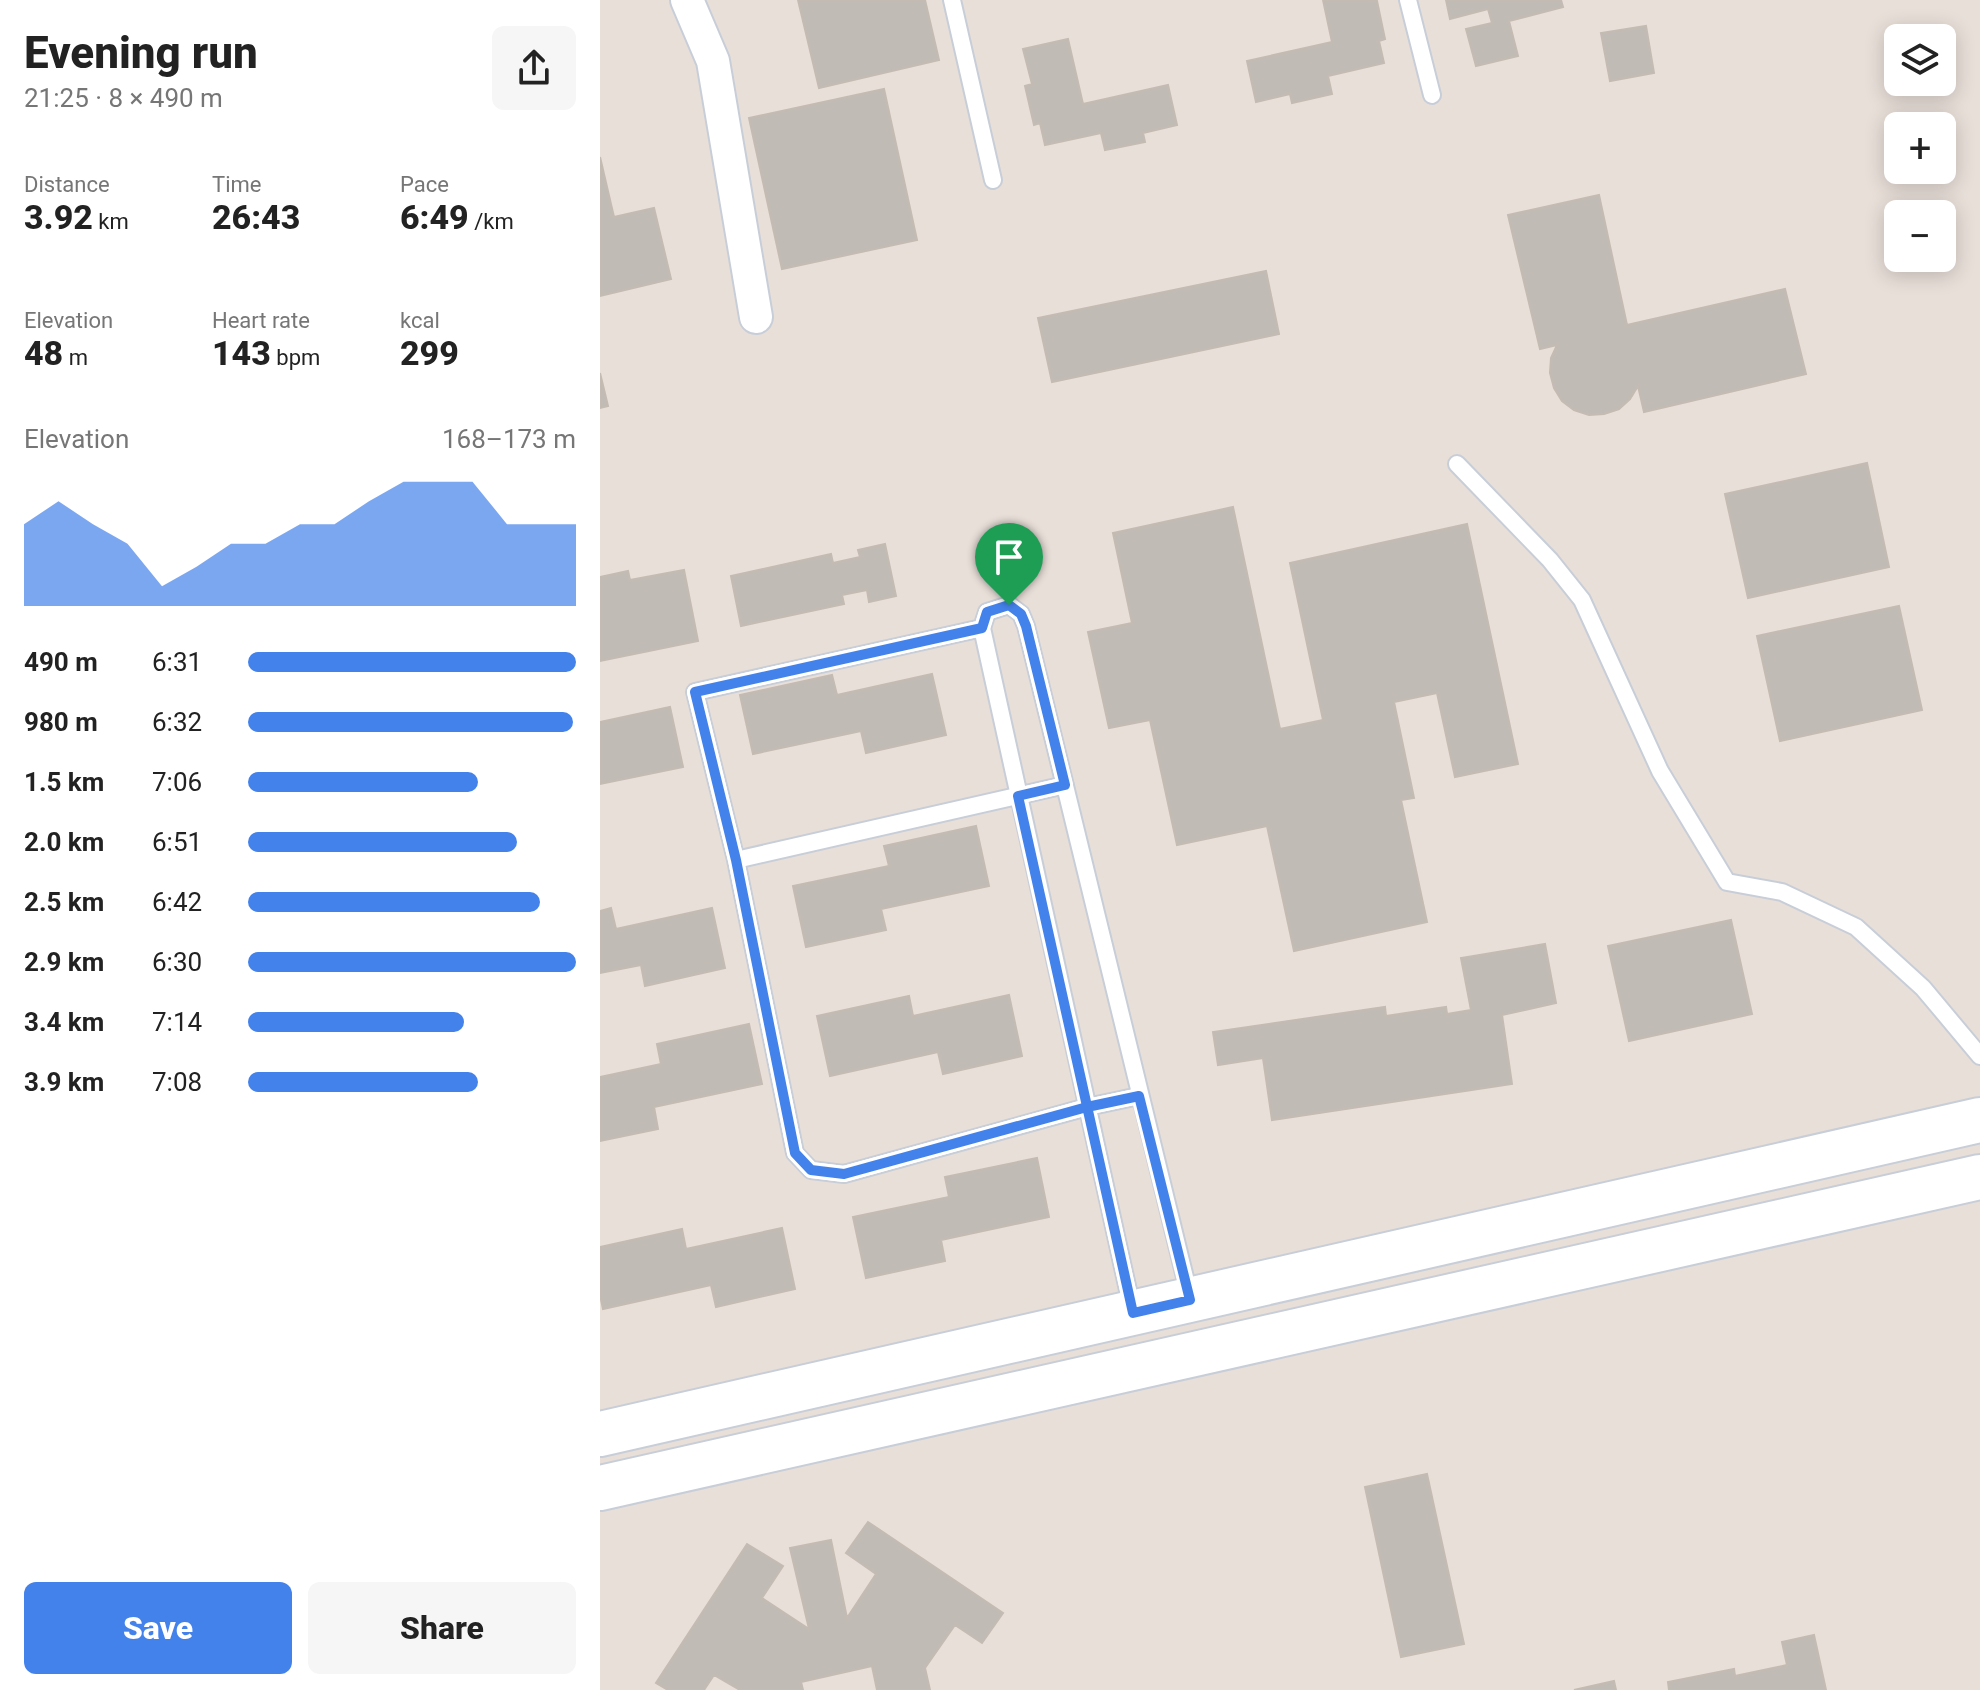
<!DOCTYPE html>
<meta charset="utf-8">
<style>
body{margin:0;font-family:Roboto,sans-serif;background:#f6f6f6;color:#222;height:100vh;display:flex;flex-direction:column;font-size:30px;white-space:nowrap}
*{box-sizing:border-box;margin:0}
p{font-size:26px;color:#767676}
.icon{flex:none;width:44px;height:44px;fill:none;stroke:currentColor;stroke-width:2;stroke-linecap:round;stroke-linejoin:round}
.map{position:relative;flex:1;overflow:hidden}
.sheet{display:flex;flex-direction:column;background:#fff;width:600px}
.sheet>*{flex:none}
.tools{position:absolute;left:1284px;top:24px;display:grid;gap:16px}
.tools a{display:grid;place-items:center;width:72px;height:72px;border-radius:12px;background:#fff;box-shadow:0 4px 20px #0003;font-size:40px}
.pin{position:absolute;display:grid;place-items:center;width:68px;height:68px;color:#fff;margin:-82px -34px;border-radius:50% 50% 50% 0;rotate:-45deg;box-shadow:0 0 8px #0007}
.pin .icon{rotate:45deg}
.round{display:grid;place-items:center;flex:none;width:84px;height:84px;border-radius:12px;background:#f6f6f6}
.summary{display:flex;align-items:center;justify-content:space-between;height:136px;padding:0 24px}
h1{font-size:44px;font-weight:800;line-height:60px}
.figures{display:grid;grid-template-columns:repeat(3,1fr);gap:12px;height:136px;padding:8px 24px}
.figures div{display:grid;align-content:center}
.figures b{font-size:34px;font-weight:800}
.figures small{font-size:22px;font-weight:400}
.figures p{font-size:22px}
.chart{height:224px;padding:16px 24px}
.chart p{display:flex;justify-content:space-between}
.chart svg{width:100%;height:144px;margin-top:8px;fill:#4482eb;opacity:.7}
.cta{display:flex;gap:16px;margin-top:auto;padding:16px 24px}
.cta a{flex:1;height:92px;border-radius:12px;background:#4482eb;color:#fff;font-size:32px;font-weight:800;line-height:92px;text-align:center}
.cta a+a{background:#f6f6f6;color:#222}
ul{padding:0 24px;list-style:none;font-size:26px}
li{display:grid;grid-template-columns:128px 96px 1fr;align-items:center;height:60px}
li i{height:20px;border-radius:10px;background:#4482eb}
main{display:flex;flex:1;min-height:0}
.map>svg:first-child{display:block}
.building{fill:#c1bbb5;stroke:#c4bbb3;stroke-width:2}
.lines{fill:none;stroke-linecap:round;stroke-linejoin:round}
.service-casing{stroke:#c8ced8;stroke-width:20}
.minor-casing{stroke:#c8ced8;stroke-width:36}
.secondary-casing{stroke:#c8ced8;stroke-width:48}
.service{stroke:#fff;stroke-width:16}
.minor{stroke:#fff;stroke-width:32}
.secondary{stroke:#fff;stroke-width:44}
.route-casing{stroke:#fff;stroke-width:16}
.route{stroke:#4482eb;stroke-width:10}
</style>
<main>
<section class="sheet">
<div class="summary"><div><h1>Evening run</h1><p>21:25 · 8 × 490 m</p></div><a class="round"><svg class="icon" aria-label="share" viewBox="0 0 24 24"><path d="M12 15V3M7 8l5-5 5 5M5 13v7h14v-7"/></svg></a></div>
<div class="figures">
<div><p>Distance</p><b>3.92<small> km</small></b></div>
<div><p>Time</p><b>26:43</b></div>
<div><p>Pace</p><b>6:49<small> /km</small></b></div>
</div>
<div class="figures">
<div><p>Elevation</p><b>48<small> m</small></b></div>
<div><p>Heart rate</p><b>143<small> bpm</small></b></div>
<div><p>kcal</p><b>299</b></div>
</div>
<div class="chart"><p><span>Elevation</span>168–173 m</p>
<svg viewBox="0 0 160 44" preserveAspectRatio="none"><path d="M0 44V19L10 12L20 19L30 25L40 38L50 32L60 25L70 25L80 19L90 19L100 12L110 6L120 6L130 6L140 19L150 19L160 19V44z"/></svg>
</div>
<ul>
<li><b>490 m</b>6:31<i style="width:100%"></i></li>
<li><b>980 m</b>6:32<i style="width:99%"></i></li>
<li><b>1.5 km</b>7:06<i style="width:70%"></i></li>
<li><b>2.0 km</b>6:51<i style="width:82%"></i></li>
<li><b>2.5 km</b>6:42<i style="width:89%"></i></li>
<li><b>2.9 km</b>6:30<i style="width:100%"></i></li>
<li><b>3.4 km</b>7:14<i style="width:66%"></i></li>
<li><b>3.9 km</b>7:08<i style="width:70%"></i></li>
</ul>
<div class="cta"><a>Save</a><a>Share</a></div>
</section>
<div class="map">
<svg width="1380" height="1690" viewBox="0 0 1380 1690">
<rect width="100%" height="100%" fill="#e9dfd9"/>
<path class="building" d="M198,0H325L339,60L219,88Z
M723,0L777,1L785,39L779,41L784,63L728,76L732,94L692,103L690,94L656,102L647,61L732,42Z
M846,0H961L963,7L909,21L918,56L876,66L866,29L892,23L888,9L850,19Z
M1046,26L1054,73L1010,81L1001,33Z
M468,39L483,104L568,85L577,125L543,133L545,142L505,150L501,133L445,145L440,123L434,125L425,86L432,84L423,49Z
M284,89L317,240L182,269L149,118Z
M0,157L14,217L54,208L71,279L0,296Z
M999,195L1027,325L1185,289L1206,374L1044,412L1038,386L1030,399L1019,409L1004,414L989,415L974,410L962,401L954,388L950,373L951,358L957,345L940,349L908,215Z
M666,271L679,334L452,382L438,318Z
M0,373L8,406L0,408Z
M1267,463L1289,567L1148,598L1125,494Z
M633,507L680,729L723,720L690,563L867,524L918,764L855,777L837,693L794,702L814,798L801,800L827,922L694,951L667,826L577,845L550,720L509,728L488,632L532,623L513,533Z
M285,544L296,596L269,602L267,590L242,595L244,604L141,626L131,576L231,554L233,563L260,557L258,550Z
M84,570L98,641L0,661V577L28,571L30,580Z
M1299,606L1322,710L1180,741L1157,636Z
M332,674L346,735L266,753L261,731L153,754L140,695L232,675L237,695Z
M70,707L83,767L0,784V722Z
M376,826L389,886L281,909L286,930L206,947L193,886L289,866L284,846Z
M11,908L16,929L112,908L125,968L45,986L41,965L0,973V911Z
M1131,920L1152,1014L1029,1041L1008,946Z
M945,944L956,1003L902,1015L912,1084L672,1120L663,1058L618,1065L613,1032L785,1007L786,1016L846,1007L847,1014L871,1010L861,958Z
M409,995L422,1056L343,1074L338,1052L230,1076L217,1016L309,996L313,1016Z
M149,1024L162,1084L54,1107L58,1129L0,1141V1077L61,1064L57,1044Z
M437,1158L449,1217L341,1240L345,1261L266,1278L253,1217L349,1197L345,1177Z
M182,1228L195,1289L116,1307L111,1285L3,1309L0,1295V1247L82,1229L86,1249Z
M827,1474L864,1644L801,1657L765,1487Z
M268,1522L403,1613L382,1643L355,1625L325,1668L330,1690H277L272,1666L201,1682L203,1690H140L114,1675L104,1690H68L56,1683L147,1544L183,1566L162,1598L209,1629L190,1548L231,1540L247,1618L276,1574L246,1553Z
M1214,1635L1226,1690H1069L1068,1682L1134,1669L1135,1676L1187,1665L1182,1642Z
M1014,1681L1016,1690H974Z"/>
<g class="lines">
<defs>
<path id="service" d="M352,0L393,180
M808,0L832,95
M857,464L950,560L982,600L1060,771L1127,882L1182,892L1256,927L1323,988L1380,1056
M382,628L95,692L136,860L195,1153L211,1170L244,1174L487,1107L539,1096
M136,860L465,785
M533,1313L382,628L387,612L409,605L421,614L426,626L590,1298"/>
<path id="minor" d="M87,0L113,61L156,317"/>
<path id="secondary" d="M0,1434L1380,1120
M0,1488L1380,1177"/>
</defs>
<use href="#service" class="service-casing"/>
<use href="#minor" class="minor-casing"/>
<use href="#secondary" class="secondary-casing"/>
<use href="#service" class="service"/>
<use href="#minor" class="minor"/>
<use href="#secondary" class="secondary"/>
</g>
<g class="lines">
<defs>
<path id="route" d="M409,605L387,612L382,628L95,692L136,860L195,1153L211,1170L244,1174L487,1107L539,1096L590,1300L533,1313L418,796L465,785L426,626L421,614L409,605"/>
</defs>
<use href="#route" class="route-casing"/>
<use href="#route" class="route"/>
</g>
</svg>
<div class="tools">
<a><svg class="icon" aria-label="layers" viewBox="0 0 24 24"><path d="M12 4l9 5-9 5-9-5zM3 14l9 5 9-5"/></svg></a>
<a>+</a>
<a>−</a>
</div>
<div class="pin" style="left:409px;top:605px;background:#1e9e55"><svg class="icon" aria-label="arrive" viewBox="0 0 24 24"><path d="M6 21V4h12l-3 4 3 4H6"/></svg></div>
</div>
</main>
